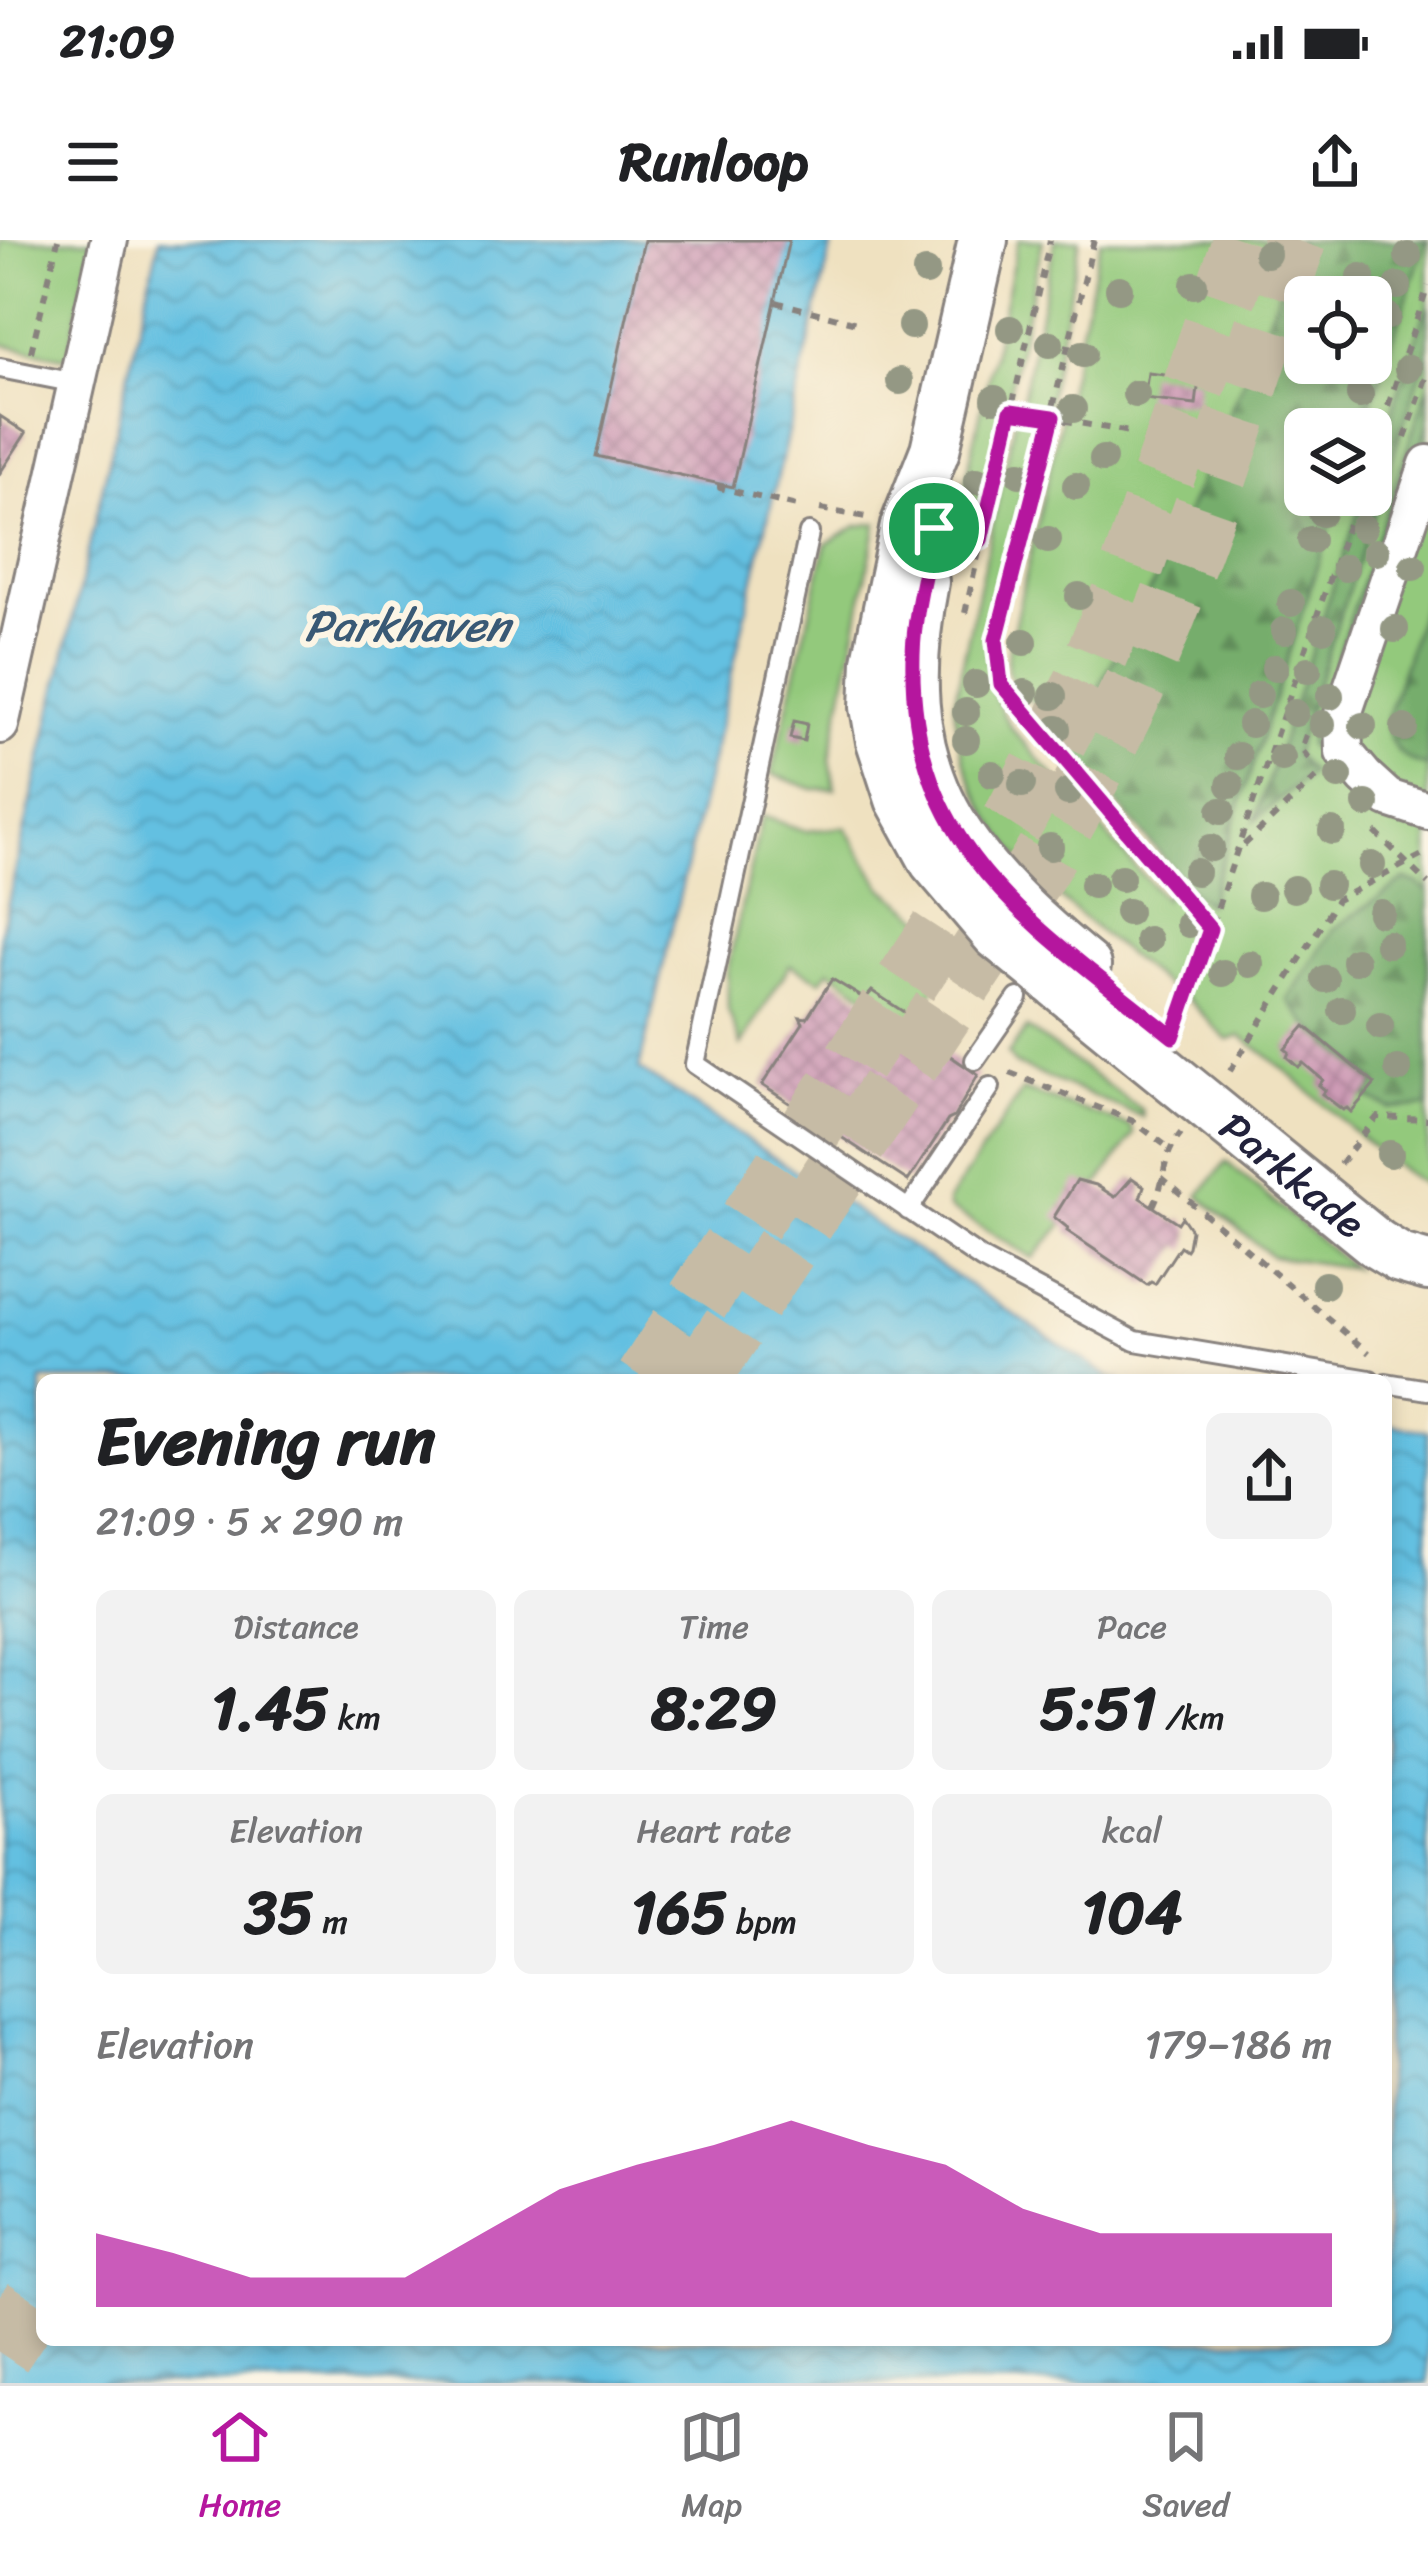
<!DOCTYPE html>
<meta charset="utf-8">
<style>
body{margin:0;font-family:Sriracha,sans-serif;background:#f2f2f2;color:#202124;height:100vh;display:flex;flex-direction:column;font-size:45px;white-space:nowrap}
*{box-sizing:border-box;margin:0}
p{font-size:39px;color:#757577}
.icon{flex:none;width:66px;height:66px;fill:none;stroke:currentColor;stroke-width:2;stroke-linecap:round;stroke-linejoin:round}
.map{position:relative;flex:1;overflow:hidden}
.panel{position:absolute;left:36px;top:1134px;width:1356px;height:972px;display:flex;flex-direction:column;background:#fff;border-radius:18px;box-shadow:0 6px 18px #0003}
.panel>*{flex:none}
.tools{position:absolute;left:1284px;top:36px;display:grid;gap:24px}
.tools a{display:grid;place-items:center;width:108px;height:108px;border-radius:18px;background:#fff;box-shadow:0 6px 18px #0003;font-size:60px}
.pin{position:absolute;display:grid;place-items:center;width:102px;height:102px;color:#fff;margin:-51px;border:6px solid #fff;border-radius:50%;box-shadow:0 3px 12px #0007}
.round{display:grid;place-items:center;flex:none;width:126px;height:126px;border-radius:18px;background:#f2f2f2}
.headline{display:flex;align-items:center;justify-content:space-between;height:204px;padding:0 60px}
h1{font-size:66px;font-weight:800;line-height:90px}
.figures{display:grid;grid-template-columns:repeat(3,1fr);gap:18px;height:204px;padding:12px 60px}
.figures div{display:grid;align-content:center;border-radius:18px;background:#f2f2f2;text-align:center}
.figures b{font-size:60px;font-weight:800}
.figures small{font-size:33px;font-weight:400}
.figures p{font-size:33px}
.chart{height:336px;padding:24px 60px}
.chart p{display:flex;justify-content:space-between}
.chart svg{width:100%;height:216px;margin-top:12px;fill:#b5179e;opacity:.7}
.status{display:flex;justify-content:space-between;align-items:center;height:84px;padding:0 60px;background:#fff;direction:ltr}
.status svg{height:33px;fill:currentColor}
header{display:flex;justify-content:space-between;align-items:center;height:156px;padding:0 60px;background:#fff;font-size:54px;font-weight:800}
.tab-bar{display:flex;justify-content:space-around;align-items:center;height:168px;border-top:3px solid #e0e0e0;background:#fff;font-size:33px;color:#757577}
.tab-bar a{display:grid;justify-items:center;gap:6px}
.tab-bar .on{color:#b5179e}
.map>svg:first-child{display:block}
.green{fill:#93c97c;stroke:#5a765c;stroke-width:3;fill-rule:evenodd}
.forest{fill:url(#forest-firs);stroke:#4c6854;stroke-width:3;fill-rule:evenodd}
.water{fill:url(#water-waves);stroke:#42718e;stroke-width:3}
.building{fill:url(#building-cross-hatch)}
.lines{fill:none;stroke-linecap:round;stroke-linejoin:round}
.trunk-tunnel{stroke:#c6bba5;stroke-width:63;stroke-dasharray:63 32;stroke-linecap:butt}
.service-casing{stroke:#88827e;stroke-width:24}
.minor-casing{stroke:#88827e;stroke-width:42}
.tertiary-casing{stroke:#88827e;stroke-width:54}
.path{stroke:#88827e;stroke-width:6;stroke-dasharray:9 9;stroke-linecap:butt}
.service{stroke:#fff;stroke-width:18}
.minor{stroke:#fff;stroke-width:36}
.tertiary{stroke:#fff;stroke-width:48}
.tree{fill:#949884}
.route-casing{stroke:#fff;stroke-width:24}
.route{stroke:#b5179e;stroke-width:15}
.labels{text-anchor:middle;dominant-baseline:central;stroke-width:12;stroke-linejoin:round;paint-order:stroke}
.street-label{font-size:42px;fill:#22223b;stroke:#fcf5e5}
.water-label{font-size:45px;font-style:italic;fill:#395975;stroke:#fcf5e5}
</style>
<div class="status"><b>21:09</b><svg viewBox="0 0 49 12"><path d="M0 12V9h3v3zM5 12V6h3v6zM10 12V3h3v9zM15 12V0h3v12zM26 1h20v11H26zM47 4h2v5h-2z"/></svg></div>
<header><svg class="icon" aria-label="menu" viewBox="0 0 24 24"><path d="M4 6h16M4 12h16M4 18h16"/></svg>Runloop<svg class="icon" aria-label="share" viewBox="0 0 24 24"><path d="M12 15V3M7 8l5-5 5 5M5 13v7h14v-7"/></svg></header>
<div class="map">
<svg width="1428" height="2143" viewBox="0 0 1428 2143">
<defs>
<pattern id="forest-firs" width="22" height="20" patternUnits="userSpaceOnUse" patternTransform="scale(3)"><rect width="22" height="20" fill="#76ad6c"/><path d="M5 1l3.5 6h-7zM16 11l3.5 6h-7z" fill="#608c5a"/></pattern>
<pattern id="water-waves" width="16" height="10" patternUnits="userSpaceOnUse" patternTransform="scale(3)"><rect width="16" height="10" fill="#63c0e1"/><path d="M0 5q4-4 8 0t8 0" fill="none" stroke="#519cb8"/></pattern>
<pattern id="building-cross-hatch" width="8" height="8" patternUnits="userSpaceOnUse" patternTransform="scale(3)"><rect width="8" height="8" fill="#ce9bb6"/><path d="M0 0l8 8M0 8l8-8" fill="none" stroke="#a77e95"/></pattern>
</defs>
<rect width="100%" height="100%" fill="#fcf5e5"/>
<filter id="ink" filterUnits="userSpaceOnUse"><feTurbulence type="fractalNoise" baseFrequency=".00833" numOctaves="2"/><feDisplacementMap in="SourceGraphic" scale="24" xChannelSelector="R" yChannelSelector="G"/><feConvolveMatrix kernelMatrix="1 2 1 2 8 2 1 2 1" color-interpolation-filters="sRGB"/></filter>
<filter id="wash" filterUnits="userSpaceOnUse"><feTurbulence type="fractalNoise" baseFrequency=".004" numOctaves="4" result="noise"/><feDisplacementMap in="SourceGraphic" scale="48" xChannelSelector="R" yChannelSelector="G"/><feGaussianBlur stdDeviation="2.7" result="paint"/><feColorMatrix in="noise" values="0 0 0 0 0 0 0 0 0 0 0 0 0 0 0 0 0 1.4 0 .05"/><feComposite in="paint" operator="in"/></filter>
<g filter="url(#wash)">
<rect width="100%" height="100%" fill="#efe1c0"/>
<path class="green" d="M0,0H93L68,118L0,104Z
M1018,0H1043L979,290L956,285Z
M1055,0H1080L1046,171L1021,164Z
M1101,0H1299L1265,87L1305,123H1371V57L1380,0H1428V947C1358,906 1307,840 1240,796L1228,800C1210,784 1197,766 1178,751L1173,752C1076,669 962,602 954,463L1016,176L1039,182L987,409C988,440 995,462 1011,488L1164,659L1210,521L1144,363L1068,506L1008,434L1007,418ZM1305,189H1371V255H1305Z
M877,283L830,519L835,549H813L772,534L826,304L857,286Z
M762,576L806,591L845,587L882,647L960,707L912,786L829,730L821,740L790,725L741,805L728,770L727,732Z
M1027,788L1142,870L1143,877L1015,824L1008,814Z
M1023,850L1130,886L1134,894L1097,946L1033,1018L949,968L948,961Z
M1226,922L1353,1028L1271,1016L1199,956Z"/>
<path class="forest" d="M1299,0H1426L1363,189H1305V255H1340L1208,664L1194,654L1068,506L1168,316L1255,113ZM1371,57V123H1305V57Z
M1428,63V111L1294,514L1311,533L1255,580L1364,255H1371V233Z
M1428,146V184L1332,468L1333,509L1324,522L1308,504Z
M1428,350V527C1402,520 1389,508 1386,481Z
M1405,640L1417,643L1428,652V866L1391,869L1365,856L1377,843L1308,785L1288,760L1333,689Z"/>
<path class="water" d="M159,0H833L639,829L1111,1138L1122,1140H42V2100H1386V1184L1428,1191V2143H0V698Z"/>
<g id="blocks">
<path class="building" d="M644,0H789L733,247L596,216Z
M1148,133L1199,139L1196,165L1144,159Z
M0,176L26,193L0,233Z
M794,481L807,484L804,501L790,498Z
M832,739L865,759L872,751L952,804L946,813L978,835L954,877L948,880L908,941L762,845L803,783L800,777L807,778Z
M1305,786L1375,844L1351,872L1347,868L1343,870L1322,854L1325,850L1319,845L1323,840L1303,823L1298,827L1287,817L1289,812L1285,809Z
M1132,938L1144,946L1140,958L1178,983L1182,977L1191,990L1188,1007L1186,1010L1180,1006L1155,1044L1151,1042L1147,1045L1067,991L1068,988L1054,977L1077,940L1096,945L1115,957Z"/>
</g>
</g>
<g filter="url(#ink)">
<use href="#blocks" fill-opacity="0" stroke="#88827e" stroke-width="3"/>
<g class="lines">
<path class="trunk-tunnel" d="M646,1140L1016,576L1086,441L1126,346L1244,0
M698,1140L1038,627C1079,558 1116,488 1148,415C1206,280 1248,139 1295,0
M0,2113L42,2050"/>
<defs>
<path id="service" d="M0,128L76,143
M809,293L695,824L983,1020L1135,1101L1370,1140
M975,820L1018,758
M908,970L990,847
M1386,1143L1428,1150"/>
<path id="minor" d="M1428,224L1343,474L1344,512L1365,537L1388,558L1428,571
M0,485L109,0"/>
<g id="tertiary">
<path id="s1" d="M983,0L935,210L905,286L877,421L875,467L881,501L900,559L934,621L997,695L1377,1004L1400,1018L1428,1026"/>
<path d="M924,342C888,527 948,613 1086,726"/>
</g>
</defs>
<use href="#service" class="service-casing"/>
<use href="#minor" class="minor-casing"/>
<use href="#tertiary" class="tertiary-casing"/>
<path class="path" d="M1094,0L996,400C996,425 999,442 1014,463L1210,689
M776,62L860,84
M31,112L58,0
M1011,171L1135,193
M1405,198L1428,132
M1371,217L1428,46
M720,244V248L801,267
M820,269L866,277
M944,291L981,300
M965,373L1050,0
M1306,495L1301,509L1310,520
M1375,592L1428,644
M1244,605L1318,536
M1177,787L1358,255
M1230,831L1337,660L1428,612
M1010,833L1133,881L1169,908
M1340,924L1377,877L1428,879
M1161,937L1369,1113
M1153,966C1167,939 1160,919 1181,893"/>
<use href="#service" class="service"/>
<use href="#minor" class="minor"/>
<use href="#tertiary" class="tertiary"/>
</g>
<g class="tree">
<circle cx="1267" cy="14" r="14"/>
<circle cx="1408" cy="16" r="14"/>
<circle cx="926" cy="32" r="14"/>
<circle cx="1361" cy="37" r="14"/>
<circle cx="1194" cy="45" r="14"/>
<circle cx="1398" cy="46" r="14"/>
<circle cx="1119" cy="49" r="14"/>
<circle cx="1387" cy="76" r="14"/>
<circle cx="911" cy="86" r="14"/>
<circle cx="1010" cy="89" r="14"/>
<circle cx="1050" cy="104" r="14"/>
<circle cx="1083" cy="114" r="14"/>
<circle cx="1408" cy="129" r="14"/>
<circle cx="900" cy="141" r="14"/>
<circle cx="1136" cy="154" r="14"/>
<circle cx="1360" cy="155" r="14"/>
<circle cx="995" cy="159" r="14"/>
<circle cx="1073" cy="169" r="14"/>
<circle cx="1103" cy="219" r="14"/>
<circle cx="1020" cy="234" r="14"/>
<circle cx="977" cy="241" r="14"/>
<circle cx="1076" cy="246" r="14"/>
<circle cx="1322" cy="273" r="14"/>
<circle cx="1363" cy="288" r="14"/>
<circle cx="1048" cy="300" r="14"/>
<circle cx="1311" cy="300" r="14"/>
<circle cx="1376" cy="312" r="14"/>
<circle cx="1413" cy="327" r="14"/>
<circle cx="1345" cy="328" r="14"/>
<circle cx="1079" cy="356" r="14"/>
<circle cx="1291" cy="363" r="14"/>
<circle cx="1323" cy="389" r="14"/>
<circle cx="1395" cy="389" r="14"/>
<circle cx="1284" cy="391" r="14"/>
<circle cx="1024" cy="402" r="14"/>
<circle cx="1275" cy="428" r="14"/>
<circle cx="1308" cy="430" r="14"/>
<circle cx="976" cy="444" r="14"/>
<circle cx="1025" cy="453" r="14"/>
<circle cx="1259" cy="455" r="14"/>
<circle cx="1053" cy="456" r="14"/>
<circle cx="1330" cy="456" r="14"/>
<circle cx="966" cy="472" r="14"/>
<circle cx="1295" cy="473" r="14"/>
<circle cx="1251" cy="484" r="14"/>
<circle cx="1322" cy="484" r="14"/>
<circle cx="1363" cy="486" r="14"/>
<circle cx="1404" cy="488" r="14"/>
<circle cx="1057" cy="489" r="14"/>
<circle cx="966" cy="500" r="14"/>
<circle cx="1238" cy="516" r="14"/>
<circle cx="1282" cy="518" r="14"/>
<circle cx="992" cy="534" r="14"/>
<circle cx="1339" cy="536" r="14"/>
<circle cx="1022" cy="544" r="14"/>
<circle cx="1230" cy="545" r="14"/>
<circle cx="1068" cy="552" r="14"/>
<circle cx="1366" cy="564" r="14"/>
<circle cx="1221" cy="571" r="14"/>
<circle cx="1332" cy="591" r="14"/>
<circle cx="1050" cy="607" r="14"/>
<circle cx="1211" cy="608" r="14"/>
<circle cx="1372" cy="625" r="14"/>
<circle cx="1196" cy="632" r="14"/>
<circle cx="1121" cy="638" r="14"/>
<circle cx="1093" cy="645" r="14"/>
<circle cx="1329" cy="645" r="14"/>
<circle cx="1294" cy="649" r="14"/>
<circle cx="1261" cy="656" r="14"/>
<circle cx="1128" cy="672" r="14"/>
<circle cx="1381" cy="673" r="14"/>
<circle cx="1189" cy="684" r="14"/>
<circle cx="1148" cy="700" r="14"/>
<circle cx="1388" cy="704" r="14"/>
<circle cx="1355" cy="721" r="14"/>
<circle cx="1250" cy="724" r="14"/>
<circle cx="1223" cy="733" r="14"/>
<circle cx="1325" cy="739" r="14"/>
<circle cx="1342" cy="770" r="14"/>
<circle cx="1380" cy="786" r="14"/>
<circle cx="1398" cy="829" r="14"/>
<circle cx="1390" cy="914" r="14"/>
<circle cx="1325" cy="1045" r="14"/>
</g>
</g>
<g class="lines" filter="url(#ink)">
<defs>
<path id="route" d="M1011,171L1053,177L996,400L1001,444L1210,689L1173,797C1037,686 908,613 913,415C914,372 926,330 934,288L981,300Z"/>
</defs>
<use href="#route" class="route-casing"/>
<use href="#route" class="route"/>
</g>
<g class="labels">
<g class="street-label">
<text stroke="none"><textPath href="#s1" startOffset="1125">Parkkade</textPath></text>
</g>
<g class="water-label">
<text x="407" y="386">Parkhaven</text>
</g>
</g>
</svg>
<div class="tools">
<a><svg class="icon" aria-label="locate" viewBox="0 0 24 24"><circle cx="12" cy="12" r="6"/><path d="M12 2v4M12 18v4M2 12h4M18 12h4"/></svg></a>
<a><svg class="icon" aria-label="layers" viewBox="0 0 24 24"><path d="M12 4l9 5-9 5-9-5zM3 14l9 5 9-5"/></svg></a>
</div>
<div class="pin" style="left:934px;top:288px;background:#1e9e55"><svg class="icon" aria-label="arrive" viewBox="0 0 24 24"><path d="M6 21V4h12l-3 4 3 4H6"/></svg></div>
<section class="panel">
<div class="headline"><div><h1>Evening run</h1><p>21:09 · 5 × 290 m</p></div><a class="round"><svg class="icon" aria-label="share" viewBox="0 0 24 24"><path d="M12 15V3M7 8l5-5 5 5M5 13v7h14v-7"/></svg></a></div>
<div class="figures">
<div><p>Distance</p><b>1.45<small> km</small></b></div>
<div><p>Time</p><b>8:29</b></div>
<div><p>Pace</p><b>5:51<small> /km</small></b></div>
</div>
<div class="figures">
<div><p>Elevation</p><b>35<small> m</small></b></div>
<div><p>Heart rate</p><b>165<small> bpm</small></b></div>
<div><p>kcal</p><b>104</b></div>
</div>
<div class="chart"><p><span>Elevation</span>179–186 m</p>
<svg viewBox="0 0 160 44" preserveAspectRatio="none"><path d="M0 44V29L10 33L20 38L30 38L40 38L50 29L60 20L70 15L80 11L90 6L100 11L110 15L120 24L130 29L140 29L150 29L160 29V44z"/></svg>
</div>
</section>
</div>
<nav class="tab-bar">
<a class="on"><svg class="icon" aria-label="home" viewBox="0 0 24 24"><path d="M3 11l9-7 9 7M6 9v11h12V9"/></svg>Home</a>
<a><svg class="icon" aria-label="map" viewBox="0 0 24 24"><path d="M3 6l6-2 6 2 6-2v14l-6 2-6-2-6 2zM9 4v14M15 6v14"/></svg>Map</a>
<a><svg class="icon" aria-label="saved" viewBox="0 0 24 24"><path d="M7 4h10v16l-5-4-5 4z"/></svg>Saved</a>
</nav>
